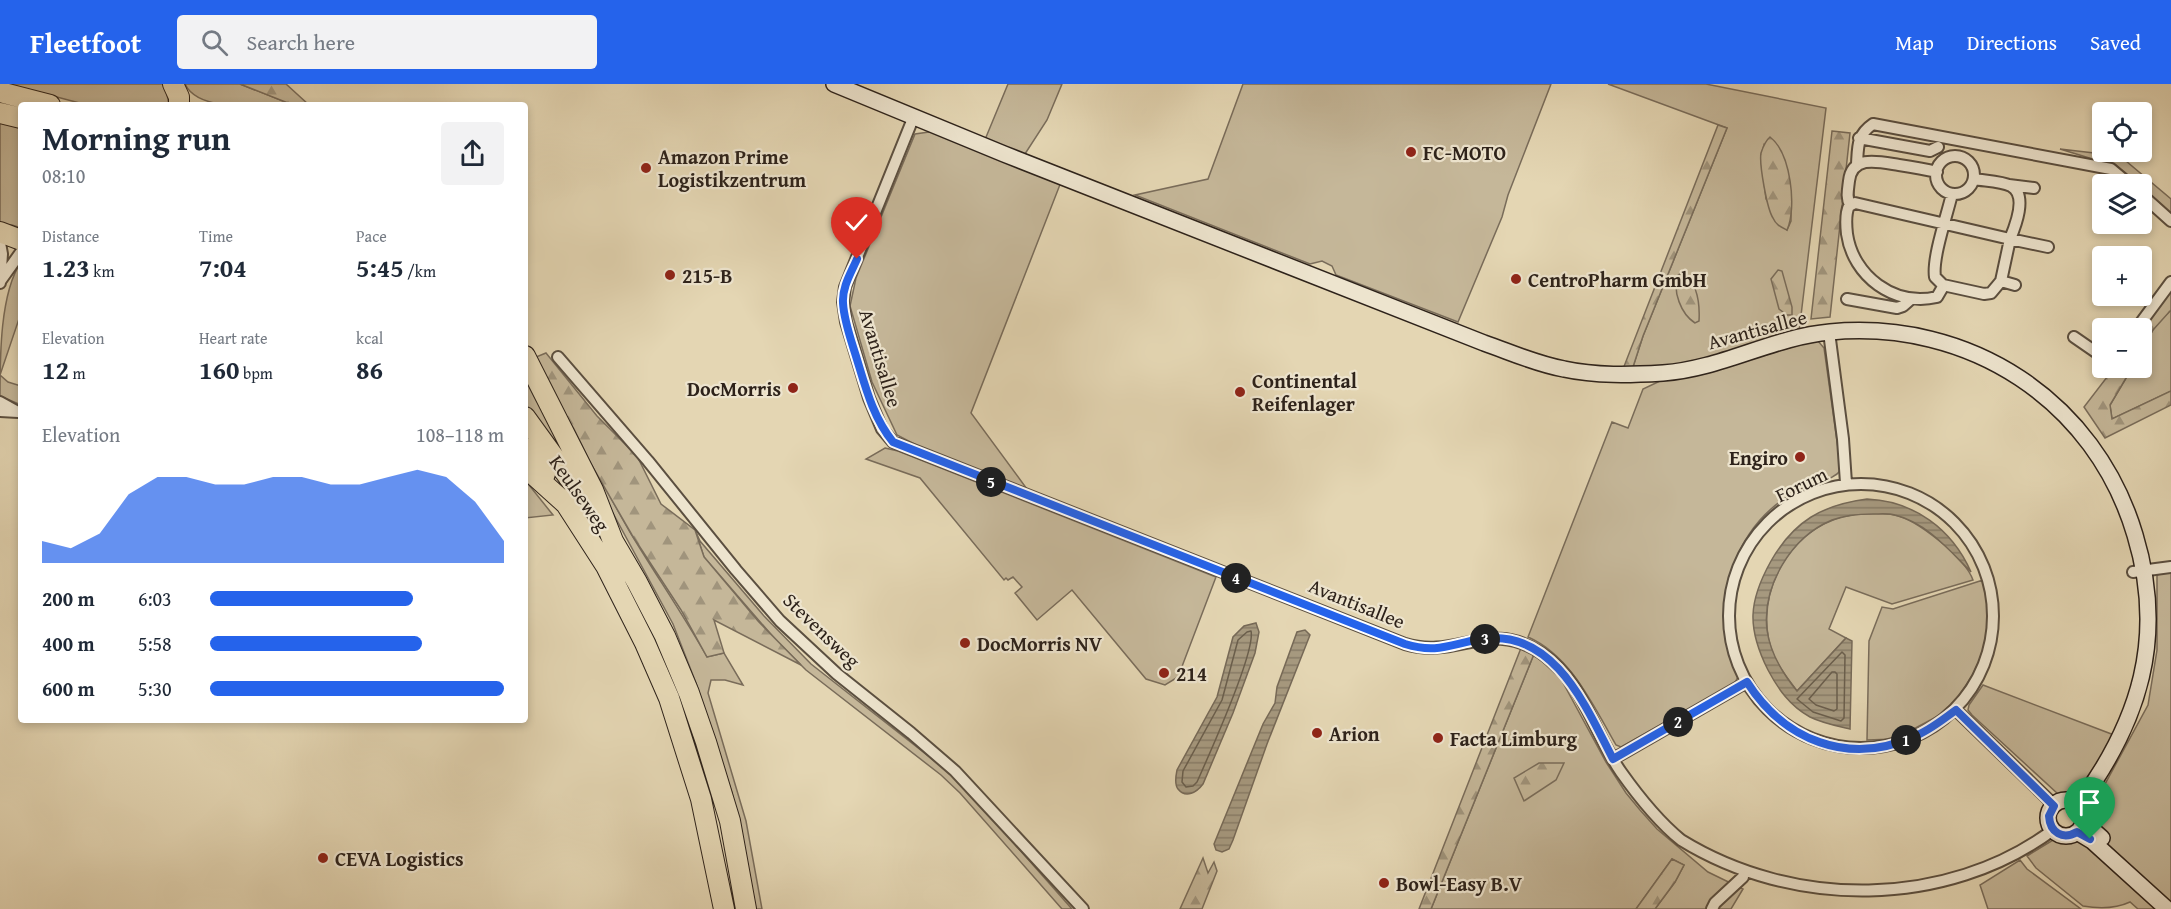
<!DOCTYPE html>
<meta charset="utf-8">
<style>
body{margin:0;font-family:"Gentium Book Plus",serif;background:#f2f2f3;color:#1f2937;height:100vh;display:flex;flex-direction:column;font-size:22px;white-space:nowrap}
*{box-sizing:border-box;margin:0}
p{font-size:20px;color:#747a83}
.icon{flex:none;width:33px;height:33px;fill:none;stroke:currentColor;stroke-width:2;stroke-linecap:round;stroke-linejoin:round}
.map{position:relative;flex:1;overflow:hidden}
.details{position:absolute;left:18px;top:18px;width:510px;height:621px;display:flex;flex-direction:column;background:#fff;border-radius:6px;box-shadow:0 3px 9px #0003}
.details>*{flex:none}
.tools{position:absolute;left:2092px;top:18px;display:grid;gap:12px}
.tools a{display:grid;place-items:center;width:60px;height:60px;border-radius:6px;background:#fff;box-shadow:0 3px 9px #0003;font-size:30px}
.pin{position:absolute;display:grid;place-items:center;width:51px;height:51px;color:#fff;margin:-62px -26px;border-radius:50% 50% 50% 0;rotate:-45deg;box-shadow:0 0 6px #0007}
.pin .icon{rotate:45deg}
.km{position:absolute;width:30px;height:30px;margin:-15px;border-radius:50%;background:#222;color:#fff;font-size:16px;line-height:30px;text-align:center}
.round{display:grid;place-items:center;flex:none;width:63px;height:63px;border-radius:6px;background:#f2f2f3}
.overview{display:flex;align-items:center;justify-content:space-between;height:102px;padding:0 24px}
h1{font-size:33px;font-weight:600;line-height:45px}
.stats{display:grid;grid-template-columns:repeat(3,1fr);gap:9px;height:102px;padding:6px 24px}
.stats div{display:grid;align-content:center}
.stats b{font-size:26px;font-weight:600}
.stats small{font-size:16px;font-weight:400}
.stats p{font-size:16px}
.chart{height:168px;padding:12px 24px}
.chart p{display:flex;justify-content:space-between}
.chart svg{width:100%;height:108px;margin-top:6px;fill:#2563eb;opacity:.7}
ul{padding:0 24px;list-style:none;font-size:20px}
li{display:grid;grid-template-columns:96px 72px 1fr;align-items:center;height:45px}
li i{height:15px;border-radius:8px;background:#2563eb}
header{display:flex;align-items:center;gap:36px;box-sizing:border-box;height:84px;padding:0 30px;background:#2563eb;color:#fff}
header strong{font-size:28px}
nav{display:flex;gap:33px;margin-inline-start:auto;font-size:21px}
.search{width:420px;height:54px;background:#f2f2f3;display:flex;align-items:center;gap:15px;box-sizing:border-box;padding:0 21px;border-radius:6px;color:#747a83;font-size:22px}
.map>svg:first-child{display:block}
.grass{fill:#c5b799;stroke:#796c5a;stroke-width:1.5;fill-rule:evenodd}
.forest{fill:url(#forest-firs);stroke:#796c5a;stroke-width:1.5}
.water{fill:url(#water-rules);stroke:#766957;stroke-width:1.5}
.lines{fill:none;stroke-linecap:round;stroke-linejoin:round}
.shore{stroke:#6a5e4c;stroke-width:1.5}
.street-casing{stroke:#5b4f40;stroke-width:14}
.secondary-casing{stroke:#2d221a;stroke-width:18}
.highway-casing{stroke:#2d221a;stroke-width:22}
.street{stroke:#ede4ce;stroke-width:10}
.secondary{stroke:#ede4ce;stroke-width:15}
.highway{stroke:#e4d6b3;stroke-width:20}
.route-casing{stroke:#fff;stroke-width:12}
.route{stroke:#2563eb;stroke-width:8}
.poi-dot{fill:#8f2418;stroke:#ede4ce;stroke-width:2}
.labels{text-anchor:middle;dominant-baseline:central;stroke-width:4.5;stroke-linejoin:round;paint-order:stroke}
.poi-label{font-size:20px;font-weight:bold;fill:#2d221a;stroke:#ede4ce;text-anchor:start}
.street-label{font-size:20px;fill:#2d221a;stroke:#ede4ce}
</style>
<header>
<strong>Fleetfoot</strong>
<div class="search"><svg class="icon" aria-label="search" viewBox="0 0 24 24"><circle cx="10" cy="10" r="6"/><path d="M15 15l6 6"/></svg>Search here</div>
<nav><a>Map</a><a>Directions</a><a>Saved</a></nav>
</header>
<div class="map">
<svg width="2171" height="825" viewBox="0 0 2171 825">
<defs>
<pattern id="forest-firs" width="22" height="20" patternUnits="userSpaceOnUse" patternTransform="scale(1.5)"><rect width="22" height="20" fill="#c5b799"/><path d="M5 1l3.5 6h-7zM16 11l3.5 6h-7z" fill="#a0947c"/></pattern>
<pattern id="water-rules" width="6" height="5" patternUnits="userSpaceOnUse" patternTransform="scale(1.5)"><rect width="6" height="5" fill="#a6997f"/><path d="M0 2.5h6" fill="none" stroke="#887c67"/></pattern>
</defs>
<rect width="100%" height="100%" fill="#e4d6b3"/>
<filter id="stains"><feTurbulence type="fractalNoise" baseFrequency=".00333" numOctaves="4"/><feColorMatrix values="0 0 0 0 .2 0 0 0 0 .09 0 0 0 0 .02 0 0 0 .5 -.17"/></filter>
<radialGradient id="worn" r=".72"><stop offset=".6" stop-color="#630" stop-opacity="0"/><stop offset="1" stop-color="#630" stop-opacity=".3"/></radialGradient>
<path class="grass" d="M8,0H165L169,21H87Z
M185,0H240L293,21C264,21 199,30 185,0Z
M1008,0H1062L1047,36L1023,73L984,58Z
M1243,0H1551L1508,111L1502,133L1458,238L1336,191L1332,182L1322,177L1310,180L1135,111L1208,95Z
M1608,0H1706L1826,24L1799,248C1744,265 1690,285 1632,286L1643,252L1727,44ZM1764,61L1791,121V137L1787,146L1766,115L1761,72Z
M0,37L21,42V144L12,141L0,142Z
M936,47L1061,98L971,329L1027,405L918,362L897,351L872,298L850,222L856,194L915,50Z
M2060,65L2120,72L2171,115V133L2142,108V100H2134L2099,77Z
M21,178V229L0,291L8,298L21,302V321L0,312C0,273 0,209 21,178Z
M2171,226V307L2112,335L2110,321L2132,284H2142C2142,258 2152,243 2171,226Z
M1818,257L1824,264L1841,386C1834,395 1823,396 1812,400C1803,403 1792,410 1784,415C1727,453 1711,533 1738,593L1734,600L1621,663L1616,661C1593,621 1571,572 1528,553L1612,338L1628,344L1643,305L1660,297L1716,286L1805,259Z
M525,280L586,397L525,321Z
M544,297C575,346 601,398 630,448C655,490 683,530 707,573L724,569L743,601L725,596H711L708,609L746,737L762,825H756L732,709L696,599L673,540L589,385Z
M885,364L898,367L1216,493L1178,593L1165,601L1146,595L1072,506L1037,536L1015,509L1022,503L1013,493L1008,496L1006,494L1004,496L920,394L866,375Z
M525,396L553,431L525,434Z
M1856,430C1868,430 1882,428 1894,431C1917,435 1965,474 1973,496L1892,520L1846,503L1829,545L1846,554L1797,607C1789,596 1779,584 1774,572C1752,521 1782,455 1833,436C1840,433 1848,432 1856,430Z
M695,446L700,457L764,532L811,580L945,685L965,704L1072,825H1062L960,709L941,691L806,586L775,555L704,473Z
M2160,487H2171V825H2138L2130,818C2115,825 2100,825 2083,822L2036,784L2027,772L2053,756L2075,757L2095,730L2092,724L2148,621L2157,566V492Z
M1983,496L1987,513V560L1972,592L1957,615L1938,632L1895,655L1867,656L1869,557L1882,523L1893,525Z
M1534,570L1561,595L1606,678L1626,709L1640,726L1657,745L1708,788L1743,805L1731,825H1655L1675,798L1684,781L1672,775L1636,825H1431Z
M1983,601L2114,651L2102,674L2074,710L2060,712L2058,710L1972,631L1968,626L1969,621Z
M2020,776L2027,785L2081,825H1988L1980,801Z"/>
<path class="forest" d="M240,0H286L309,21H293Z
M1718,41L1727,44L1643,252L1632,286L1623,285Z
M1832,47L1850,49L1830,233L1811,235Z
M1770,53C1791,69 1797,124 1787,146C1781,143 1776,141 1773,134C1767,125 1759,80 1761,69C1763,63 1765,57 1770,53Z
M1778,186L1782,187L1792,223V231H1787L1779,225L1771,195Z
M1684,188C1697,200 1700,220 1699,237L1695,239C1681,230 1672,207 1678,191Z
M2171,205V226L2153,246L2142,265V246Z
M546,269L597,332L637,372L661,420L695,446L704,473L758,537L801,581L714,536L724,569L707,573L681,526L632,451L591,380L574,345L531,275Z
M2114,284H2132L2110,321L2112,335L2171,307V321L2105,354L2084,323Z
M1521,564L1534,570L1431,825H1419Z
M1539,679H1564L1556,696L1524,717L1514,694Z
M1203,774L1208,789L1214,778L1217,787L1202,825H1180Z
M1672,775L1684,781L1675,798L1655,825H1636Z"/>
<path class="water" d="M1867,415C1914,417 1952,445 1971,488C1949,466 1927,439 1895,431C1888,429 1880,430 1873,430C1859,430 1845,431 1832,436C1791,453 1762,502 1767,546C1770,568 1783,590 1797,607L1846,554L1852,557L1850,645C1837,642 1822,639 1810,633C1790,622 1778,605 1768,586C1747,544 1748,518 1771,477C1794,437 1822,421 1867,415Z
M1256,539L1259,548L1255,569L1233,629L1203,700C1197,708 1186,715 1178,705C1174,700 1176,691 1177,686L1217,613L1233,553L1244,542Z
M1305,546L1310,551L1267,660L1233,756L1229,765L1222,768L1216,766L1214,760L1263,640L1275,619L1277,603L1297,548Z"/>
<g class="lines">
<path class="shore" d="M1251,547C1256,568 1208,673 1197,698L1193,702L1186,703L1182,698L1183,687L1222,616L1238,556L1247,548Z
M1842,568L1845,571L1844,634L1841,637L1813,628L1797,615Z
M1832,588H1835L1837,590V625L1834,627L1816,621L1809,615Z"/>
<defs>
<path id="street" d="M914,32L845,203L843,218L846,238L869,314L882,345L893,358L1405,560C1457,576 1489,534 1541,569C1583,596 1594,650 1621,688C1638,712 1659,738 1681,756C1793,825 1946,825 2053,746
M1859,54L1930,67L1938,63
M1936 91a19 19 0 1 1 38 0a19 19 0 1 1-38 0Z
M1857,80C1858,62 1857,51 1873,40L2111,85L2129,100
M1974,95C1985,97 2001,97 2011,102C2028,111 2015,143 2010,155L2048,163
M2009,101L2034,104
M2142,111L2171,137
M1850,121C1846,113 1848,106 1849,97C1852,70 1880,78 1899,81C1912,83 1924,85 1937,88
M0,159L2,170L0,199
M1,196L21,168
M2001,197L2015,201
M1944,201L1937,213C1894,223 1853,192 1847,150C1846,141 1845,130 1849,122L1855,119C1907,131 1959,143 2010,155L2001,197L1991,209L1984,210L1943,201L1935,193C1932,174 1947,131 1952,110
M1847,215L1897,224L1903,222L1911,215
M2137,244L2171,198
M1829,248L1843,355L1846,399
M2074,253L2103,273
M558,273L648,377L736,486L780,537L837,590L911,649L955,687L1083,825
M0,318L18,328L0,327
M1729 532a132 132 0 1 1 264 0a132 132 0 1 1-264 0Z
M2133,488L2171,483
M1956,626L2054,721
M1613,675L1747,598
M1712,825L1715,819L1743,793"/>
<path id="secondary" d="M834,0L1004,70L1484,259C1510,268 1536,280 1564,285C1596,292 1630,291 1663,289C1721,285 1773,253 1830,248C1969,235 2095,316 2135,451C2166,553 2140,637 2078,721
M2048 734a18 18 0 1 1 36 0a18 18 0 1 1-36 0Z
M2084,738L2102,754
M2077,748L2092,757L2167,825"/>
<path id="highway" d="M173,0L179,13V21
M0,8L50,21
M0,29L21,34
M0,148L21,156
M525,272L593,406L613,457L637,498L665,552L689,609L706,658L730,737L746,825
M525,333L588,420
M525,364L545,390
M525,383L566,420L606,482L645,559L669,614L701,715L724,825"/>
</defs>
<use href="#street" class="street-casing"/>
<use href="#secondary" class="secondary-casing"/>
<use href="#highway" class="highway-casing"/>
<use href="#street" class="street"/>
<use href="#secondary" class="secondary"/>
<use href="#highway" class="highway"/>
</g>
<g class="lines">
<defs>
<path id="route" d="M857,175C851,189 842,203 843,219C844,236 850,253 855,269C865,301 872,332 893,358L1405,560C1437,570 1451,560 1481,555C1554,544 1586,623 1613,675L1747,598C1784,656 1848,682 1913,653C1929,647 1942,636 1956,626L2054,722L2049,732C2050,749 2063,756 2077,748L2090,755"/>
</defs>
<use href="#route" class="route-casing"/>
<use href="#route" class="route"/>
</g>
<g class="poi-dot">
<circle cx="1411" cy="68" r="6"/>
<circle cx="646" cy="84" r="6"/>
<circle cx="670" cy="191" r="6"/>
<circle cx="1516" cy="195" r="6"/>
<circle cx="793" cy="304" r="6"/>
<circle cx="1240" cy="308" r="6"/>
<circle cx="1800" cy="373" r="6"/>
<circle cx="965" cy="559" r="6"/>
<circle cx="1164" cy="589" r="6"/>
<circle cx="1317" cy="649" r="6"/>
<circle cx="1438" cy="654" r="6"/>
<circle cx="323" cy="774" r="6"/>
<circle cx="1384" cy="799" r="6"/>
</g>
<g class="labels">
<g class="poi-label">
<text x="1423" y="68">FC-MOTO</text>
<text x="658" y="72">Amazon Prime<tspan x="658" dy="23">Logistikzentrum</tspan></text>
<text x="682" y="191">215-B</text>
<text x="1528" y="195">CentroPharm GmbH</text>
<text x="1252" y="296">Continental<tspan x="1252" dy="23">Reifenlager</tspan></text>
<text x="781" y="304" text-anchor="end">DocMorris</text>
<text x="1788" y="373" text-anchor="end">Engiro</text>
<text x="977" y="559">DocMorris NV</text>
<text x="1176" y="589">214</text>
<text x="1329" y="649">Arion</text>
<text x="1450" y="654">Facta Limburg</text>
<text x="335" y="774">CEVA Logistics</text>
<text x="1396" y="799">Bowl-Easy B.V</text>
</g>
<g class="street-label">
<text transform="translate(1757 245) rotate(-15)">Avantisallee</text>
<text transform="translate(881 274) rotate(73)">Avantisallee</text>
<text transform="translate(1801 400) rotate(-26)">Forum</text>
<text transform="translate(580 409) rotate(55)">Keulseweg</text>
<text transform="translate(1357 519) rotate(22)">Avantisallee</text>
<text transform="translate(822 546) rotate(44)">Stevensweg</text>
</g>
</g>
<rect width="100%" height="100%" filter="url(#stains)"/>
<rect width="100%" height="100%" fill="url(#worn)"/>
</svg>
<div class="tools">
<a><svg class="icon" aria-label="locate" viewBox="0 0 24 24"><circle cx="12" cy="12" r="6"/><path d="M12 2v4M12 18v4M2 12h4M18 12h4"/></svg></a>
<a><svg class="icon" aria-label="layers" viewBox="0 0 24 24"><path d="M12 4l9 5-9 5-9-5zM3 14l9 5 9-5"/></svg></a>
<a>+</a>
<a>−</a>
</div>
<div class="pin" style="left:2090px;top:755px;background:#1e9e55"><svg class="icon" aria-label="arrive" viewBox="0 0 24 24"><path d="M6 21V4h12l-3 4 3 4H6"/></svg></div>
<div class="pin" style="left:857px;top:175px;background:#d93025"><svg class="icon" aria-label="check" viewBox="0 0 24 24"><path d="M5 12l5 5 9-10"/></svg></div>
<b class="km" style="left:1906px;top:656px">1</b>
<b class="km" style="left:1678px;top:638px">2</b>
<b class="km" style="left:1485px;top:555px">3</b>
<b class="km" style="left:1236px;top:494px">4</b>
<b class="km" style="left:991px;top:398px">5</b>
<section class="details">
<div class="overview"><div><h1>Morning run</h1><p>08:10</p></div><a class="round"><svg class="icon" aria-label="share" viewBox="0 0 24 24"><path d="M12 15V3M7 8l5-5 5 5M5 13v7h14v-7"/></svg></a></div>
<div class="stats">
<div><p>Distance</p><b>1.23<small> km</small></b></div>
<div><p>Time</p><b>7:04</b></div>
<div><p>Pace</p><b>5:45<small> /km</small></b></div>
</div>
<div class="stats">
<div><p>Elevation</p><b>12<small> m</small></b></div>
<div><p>Heart rate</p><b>160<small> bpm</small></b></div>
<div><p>kcal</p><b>86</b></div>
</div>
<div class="chart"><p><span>Elevation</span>108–118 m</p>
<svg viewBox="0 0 160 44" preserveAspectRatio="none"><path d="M0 44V35L10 38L20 32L30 16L40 9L50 9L60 12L70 12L80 9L90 9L100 12L110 12L120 9L130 6L140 9L150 19L160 35V44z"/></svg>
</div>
<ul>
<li><b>200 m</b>6:03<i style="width:69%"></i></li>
<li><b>400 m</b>5:58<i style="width:72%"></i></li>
<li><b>600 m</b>5:30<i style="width:100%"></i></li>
</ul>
</section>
</div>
